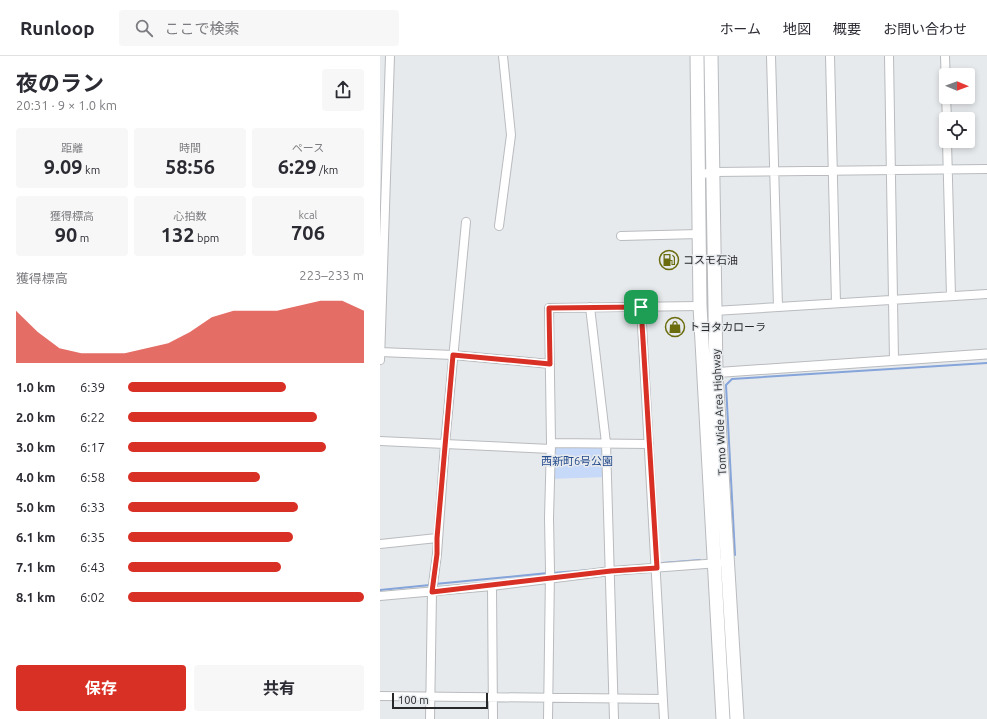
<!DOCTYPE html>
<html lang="ja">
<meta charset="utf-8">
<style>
body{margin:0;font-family:Ubuntu,"Noto Sans JP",sans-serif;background:#f7f7f7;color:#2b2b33;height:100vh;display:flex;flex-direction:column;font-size:15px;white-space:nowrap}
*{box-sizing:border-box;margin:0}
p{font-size:13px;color:#7c7c81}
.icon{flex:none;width:22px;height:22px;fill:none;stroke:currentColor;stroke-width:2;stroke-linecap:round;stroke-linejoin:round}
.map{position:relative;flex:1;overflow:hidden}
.details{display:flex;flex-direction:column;background:#fff;width:380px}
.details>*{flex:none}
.needle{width:26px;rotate:91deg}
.tools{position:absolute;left:559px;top:12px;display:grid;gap:8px}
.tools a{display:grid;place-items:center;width:36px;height:36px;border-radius:4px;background:#fff;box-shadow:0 2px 6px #0003;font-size:20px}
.scale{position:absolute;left:12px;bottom:10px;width:96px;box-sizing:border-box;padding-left:4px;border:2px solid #262729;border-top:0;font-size:11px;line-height:14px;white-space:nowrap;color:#262729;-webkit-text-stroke:3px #e7eaed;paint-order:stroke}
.pin{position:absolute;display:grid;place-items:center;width:34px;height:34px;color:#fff;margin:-17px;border-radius:8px;box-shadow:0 2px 6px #0006}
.round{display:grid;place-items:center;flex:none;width:42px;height:42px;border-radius:4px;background:#f7f7f7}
.headline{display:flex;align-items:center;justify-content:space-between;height:68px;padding:0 16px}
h1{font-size:22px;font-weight:700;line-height:30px}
.metrics{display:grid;grid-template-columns:repeat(3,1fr);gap:6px;height:68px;padding:4px 16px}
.metrics div{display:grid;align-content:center;border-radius:4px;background:#f7f7f7;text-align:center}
.metrics b{font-size:20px;font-weight:700}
.metrics small{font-size:11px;font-weight:400}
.metrics p{font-size:11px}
.chart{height:112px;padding:8px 16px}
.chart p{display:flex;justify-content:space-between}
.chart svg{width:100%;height:72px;margin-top:4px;fill:#d93025;opacity:.7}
.cta{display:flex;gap:8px;margin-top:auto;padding:8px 16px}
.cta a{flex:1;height:46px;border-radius:4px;background:#d93025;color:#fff;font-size:16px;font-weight:700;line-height:46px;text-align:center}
.cta a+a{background:#f7f7f7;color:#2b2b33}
ul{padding:0 16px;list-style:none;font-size:13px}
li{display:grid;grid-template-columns:64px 48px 1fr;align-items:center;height:30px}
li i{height:10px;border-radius:5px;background:#d93025}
header{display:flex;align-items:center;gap:24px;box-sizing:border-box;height:56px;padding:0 20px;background:#fff;border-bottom:1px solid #e1e1e2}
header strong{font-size:19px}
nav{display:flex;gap:22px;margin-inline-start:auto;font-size:14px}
.search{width:280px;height:36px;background:#f7f7f7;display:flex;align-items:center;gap:10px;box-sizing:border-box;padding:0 14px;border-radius:4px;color:#7c7c81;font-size:15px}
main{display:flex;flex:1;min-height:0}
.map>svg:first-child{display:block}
.green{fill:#c6d9f8}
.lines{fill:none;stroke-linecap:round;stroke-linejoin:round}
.stream{stroke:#84a4da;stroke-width:2}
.minor-casing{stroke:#b9bbbe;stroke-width:10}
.tertiary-casing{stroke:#b9bbbe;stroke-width:11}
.trunk-casing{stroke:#b9bbbe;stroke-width:15}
.minor{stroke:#fff;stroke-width:8}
.tertiary{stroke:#fff;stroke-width:9}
.trunk{stroke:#fff;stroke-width:13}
.route-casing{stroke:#fff;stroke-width:8}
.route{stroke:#d93025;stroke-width:5}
.labels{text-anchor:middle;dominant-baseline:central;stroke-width:3;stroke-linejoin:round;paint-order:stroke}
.poi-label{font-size:11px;fill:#262729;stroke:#e7eaed;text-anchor:start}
.street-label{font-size:11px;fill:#262729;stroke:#e7eaed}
.park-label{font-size:11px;fill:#264c8d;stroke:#e7eaed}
</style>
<header>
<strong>Runloop</strong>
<div class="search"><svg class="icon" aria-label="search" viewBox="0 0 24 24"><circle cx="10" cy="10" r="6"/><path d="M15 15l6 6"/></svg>ここで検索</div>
<nav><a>ホーム</a><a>地図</a><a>概要</a><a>お問い合わせ</a></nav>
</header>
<main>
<section class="details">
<div class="headline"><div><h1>夜のラン</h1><p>20:31 · 9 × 1.0 km</p></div><a class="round"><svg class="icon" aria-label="share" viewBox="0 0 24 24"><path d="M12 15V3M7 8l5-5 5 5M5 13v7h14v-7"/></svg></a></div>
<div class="metrics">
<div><p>距離</p><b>9.09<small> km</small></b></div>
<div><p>時間</p><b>58:56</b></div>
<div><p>ペース</p><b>6:29<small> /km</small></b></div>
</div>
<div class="metrics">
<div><p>獲得標高</p><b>90<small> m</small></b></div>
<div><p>心拍数</p><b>132<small> bpm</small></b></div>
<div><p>kcal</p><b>706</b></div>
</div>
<div class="chart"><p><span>獲得標高</span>223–233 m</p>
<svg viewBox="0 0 160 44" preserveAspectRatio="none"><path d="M0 44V12L10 25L20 35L30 38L40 38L50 38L60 35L70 32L80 25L90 16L100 12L110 12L120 12L130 9L140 6L150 6L160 12V44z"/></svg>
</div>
<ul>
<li><b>1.0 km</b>6:39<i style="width:67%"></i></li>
<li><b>2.0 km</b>6:22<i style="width:80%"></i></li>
<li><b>3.0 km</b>6:17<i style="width:84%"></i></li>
<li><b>4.0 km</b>6:58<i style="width:56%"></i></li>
<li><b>5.0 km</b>6:33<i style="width:72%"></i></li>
<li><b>6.1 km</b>6:35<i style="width:70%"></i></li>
<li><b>7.1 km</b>6:43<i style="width:65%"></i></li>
<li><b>8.1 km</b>6:02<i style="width:100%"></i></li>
</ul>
<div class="cta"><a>保存</a><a>共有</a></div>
</section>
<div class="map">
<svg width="607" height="663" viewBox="0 0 607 663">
<rect width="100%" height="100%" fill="#e7eaed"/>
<path class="green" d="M171,387H226L227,421L170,423Z"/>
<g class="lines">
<path class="stream" d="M355,499L346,329L352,323L607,307
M282,507L320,504
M172,517L210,514
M55,528L168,517
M0,534L50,529"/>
<defs>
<path id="minor" d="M391,0L398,251
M450,0L456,247
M509,0L514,304
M565,0L566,30
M566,41L567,63
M567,85L571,240
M318,119L333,116L607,113
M119,170L131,79L123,0
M241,180L319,178
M210,251L226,387L234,663
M261,251L284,663
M334,255L607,238
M0,296L73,299L170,308
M0,304L10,0
M0,385L171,393
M171,387L269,388
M0,488L57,482
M112,530L113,663
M0,540L112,530L231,515L339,507
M0,640L283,643
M50,663L52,536L57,498L65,388L86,166
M168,663L170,515L169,462L171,387L169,252L320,250"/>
<path id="tertiary" d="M331,317L607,298"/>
<path id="trunk" d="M317,0L320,250L343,663
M331,0L336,317L357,663"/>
</defs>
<use href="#minor" class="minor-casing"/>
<use href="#tertiary" class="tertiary-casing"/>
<use href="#trunk" class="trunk-casing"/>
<use href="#minor" class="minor"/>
<use href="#tertiary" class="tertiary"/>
<use href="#trunk" class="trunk"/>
</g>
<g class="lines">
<defs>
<path id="route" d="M261,251L277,512L231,515L52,536L57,498V482L73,299L170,308L169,252Z"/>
</defs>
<use href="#route" class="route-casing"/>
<use href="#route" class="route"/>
</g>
<defs>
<symbol id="fuel-ring" viewBox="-11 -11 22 22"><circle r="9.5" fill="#e7eaed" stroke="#6b6c0d" stroke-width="1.5"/><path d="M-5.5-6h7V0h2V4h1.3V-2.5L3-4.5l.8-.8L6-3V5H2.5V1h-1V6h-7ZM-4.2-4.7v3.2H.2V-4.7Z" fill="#6b6c0d"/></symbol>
<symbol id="shop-ring" viewBox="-11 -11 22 22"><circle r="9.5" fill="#e7eaed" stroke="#6b6c0d" stroke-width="1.5"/><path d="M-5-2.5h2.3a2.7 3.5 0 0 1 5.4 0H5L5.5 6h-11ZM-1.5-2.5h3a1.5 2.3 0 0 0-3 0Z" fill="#6b6c0d"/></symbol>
</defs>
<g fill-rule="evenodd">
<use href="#fuel-ring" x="278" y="193" width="22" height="22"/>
<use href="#shop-ring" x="284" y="260" width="22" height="22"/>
</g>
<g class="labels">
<g class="poi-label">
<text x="303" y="204">コスモ石油</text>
<text x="309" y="271">トヨタカローラ</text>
</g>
<g class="street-label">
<text transform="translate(339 356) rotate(-93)">Tomo Wide Area Highway</text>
</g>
<g class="park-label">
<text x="197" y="405">西新町6号公園</text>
</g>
</g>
</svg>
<div class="tools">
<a><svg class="needle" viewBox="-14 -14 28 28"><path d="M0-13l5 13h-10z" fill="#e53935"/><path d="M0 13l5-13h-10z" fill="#7c7c81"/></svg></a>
<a><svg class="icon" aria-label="locate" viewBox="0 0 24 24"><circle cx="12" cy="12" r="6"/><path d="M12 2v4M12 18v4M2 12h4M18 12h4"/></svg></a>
</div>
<div class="scale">100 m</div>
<div class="pin" style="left:261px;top:251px;background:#1e9e55"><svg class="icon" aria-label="arrive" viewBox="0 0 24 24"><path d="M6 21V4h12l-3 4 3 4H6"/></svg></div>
</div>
</main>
